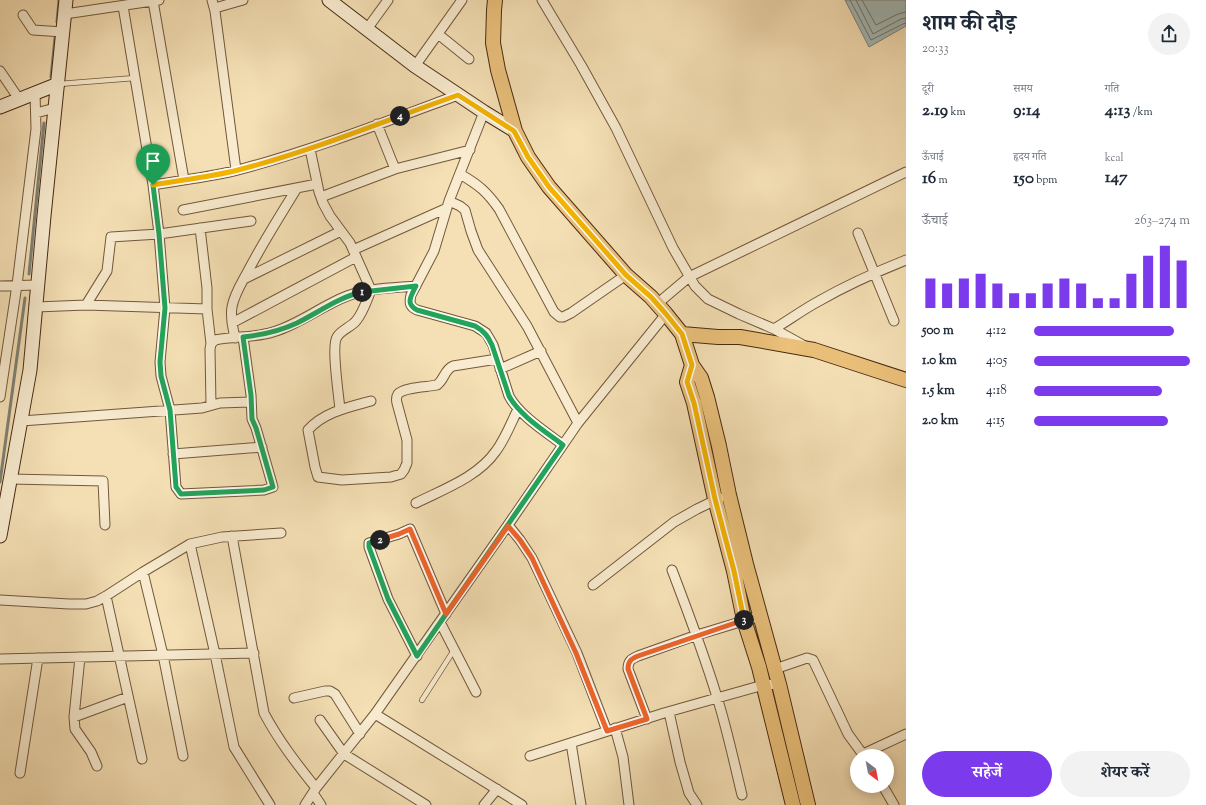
<!DOCTYPE html>
<html lang="hi">
<meta charset="utf-8">
<style>
body{margin:0;font-family:"Sorts Mill Goudy","Noto Serif Devanagari",serif;background:#f2f2f3;color:#1f2937;height:100vh;display:flex;flex-direction:column;font-size:15px;white-space:nowrap}
*{box-sizing:border-box;margin:0}
p{font-size:13px;color:#747a83}
.icon{flex:none;width:22px;height:22px;fill:none;stroke:currentColor;stroke-width:2;stroke-linecap:round;stroke-linejoin:round}
.map{position:relative;flex:1;overflow:hidden}
.drawer{display:flex;flex-direction:column;background:#fff;width:300px}
.drawer>*{flex:none}
.needle{width:26px;rotate:148deg}
.buttons{position:absolute;left:850px;top:749px;display:grid;gap:8px}
.buttons a{display:grid;place-items:center;width:44px;height:44px;border-radius:50%;background:#fff;box-shadow:0 2px 10px #0003;font-size:20px}
.pin{position:absolute;display:grid;place-items:center;width:34px;height:34px;color:#fff;margin:-41px -17px;border-radius:50% 50% 50% 0;rotate:-45deg;box-shadow:0 0 4px #0007}
.pin .icon{rotate:45deg}
.km{position:absolute;width:20px;height:20px;margin:-10px;border-radius:50%;background:#222;color:#fff;font-size:11px;line-height:20px;text-align:center}
.round{display:grid;place-items:center;flex:none;width:42px;height:42px;border-radius:21px;background:#f2f2f3}
.headline{display:flex;align-items:center;justify-content:space-between;height:68px;padding:0 16px}
h1{font-size:22px;font-weight:700;line-height:30px}
.metrics{display:grid;grid-template-columns:repeat(3,1fr);gap:6px;height:68px;padding:4px 16px}
.metrics div{display:grid;align-content:center}
.metrics b{font-size:17px;font-weight:700}
.metrics small{font-size:11px;font-weight:400}
.metrics p{font-size:11px}
.chart{height:112px;padding:8px 16px}
.chart p{display:flex;justify-content:space-between}
.chart svg{width:100%;height:72px;margin-top:4px;stroke:#7c3aed;stroke-width:6}
.action{display:flex;gap:8px;margin-top:auto;padding:8px 16px}
.action a{flex:1;height:46px;border-radius:24px;background:#7c3aed;color:#fff;font-size:16px;font-weight:700;line-height:46px;text-align:center}
.action a+a{background:#f2f2f3;color:#1f2937}
ul{padding:0 16px;list-style:none;font-size:13px}
li{display:grid;grid-template-columns:64px 48px 1fr;align-items:center;height:30px}
li i{height:10px;border-radius:5px;background:#7c3aed}
main{display:flex;flex:1;min-height:0}
.map>svg:first-child{display:block}
.water{fill:#a2bab9;stroke:#7e8076}
.lines{fill:none;stroke-linecap:round;stroke-linejoin:round}
.shore{stroke:#747266;stroke-width:1}
.stream{stroke:#7e8076;stroke-width:3}
.lane-casing{stroke:#72583b;stroke-width:6}
.street-casing{stroke:#72583b;stroke-width:11}
.secondary-casing{stroke:#472a12;stroke-width:15}
.primary-casing{stroke:#472a12;stroke-width:16}
.lane{stroke:#f8ebcf;stroke-width:4.5}
.street{stroke:#f8ebcf;stroke-width:9}
.secondary{stroke:#f8ebcf;stroke-width:13}
.primary{stroke:#eac07a;stroke-width:14}
.split-1-casing{stroke:#fff;stroke-width:8}
.split-2-casing{stroke:#fff;stroke-width:8}
.split-3-casing{stroke:#fff;stroke-width:8}
.split-4-casing{stroke:#fff;stroke-width:8}
.split-5-casing{stroke:#fff;stroke-width:8}
.split-1{stroke:#22a559;stroke-width:5}
.split-2{stroke:#22a559;stroke-width:5}
.split-3{stroke:#f0652b;stroke-width:5}
.split-4{stroke:#f5b400;stroke-width:5}
.split-5{stroke:#f5b400;stroke-width:5}
</style>
<main>
<div class="map">
<svg width="906" height="805" viewBox="0 0 906 805">
<rect width="100%" height="100%" fill="#f5e0b5"/>
<filter id="stains"><feTurbulence type="fractalNoise" baseFrequency=".005" numOctaves="4"/><feColorMatrix values="0 0 0 0 .2 0 0 0 0 .09 0 0 0 0 .02 0 0 0 .5 -.17"/></filter>
<radialGradient id="worn" r=".72"><stop offset=".6" stop-color="#630" stop-opacity="0"/><stop offset="1" stop-color="#630" stop-opacity=".3"/></radialGradient>
<path class="water" d="M845,0H906V26L869,47Z"/>
<g class="lines">
<path class="shore" d="M850,0L871,40L903,24L906,23
M856,0L873,34L901,19L906,18
M862,0L876,25L898,14L906,12"/>
<path class="stream" d="M57,22L59,0
M51,77L55,38
M29,274L44,123
M0,482L25,298"/>
<defs>
<path id="lane" d="M59,84L135,78
M422,700L454,650"/>
<path id="street" d="M212,0L215,11L236,170
M542,0L581,65L616,128L673,248L695,286L708,299L739,314L774,329L803,345
M153,1L184,180
M123,6L153,185
M215,8L243,0
M65,14L159,0
M23,15L33,30L63,32
M367,29L388,0
M438,34L469,59
M415,66L462,0
M0,71L19,99
M484,112L449,201L434,251L411,295C409,303 410,307 417,310L475,326L486,333L489,338L493,345L509,396C519,415 546,432 563,445
M36,113L55,108
M377,124L395,169
M310,149L319,192L323,203L330,216L350,243L371,290C367,300 363,313 356,321C351,327 341,330 337,337C331,346 339,396 340,410
M460,174C479,185 487,192 499,209L554,312L560,317H563L571,313L626,275
M321,197L395,169L470,150
M449,201L460,206L465,210L471,231L478,250L527,326L578,423
M183,210L317,184
M200,228L207,288V309L211,344
M858,233L894,321
M353,250L447,208
M244,279L341,231
M0,286L37,285
M657,304L689,277L906,172
M86,305L207,309
M36,307L86,305L107,271L111,237L159,234L153,185C181,180 211,177 238,170C313,150 385,122 458,95
M232,323L356,257
M774,329C789,320 804,309 819,301C847,285 876,272 906,260
M243,337L251,395L252,419L256,428L273,487L264,490L181,494L176,487L170,410L161,376L160,362L165,308L159,234L251,221
M235,338C233,328 230,318 232,307C234,295 241,284 247,273C262,244 280,216 297,188
M500,369L541,351
M0,397L17,285L36,129L35,93
M371,401C349,407 324,412 308,430L315,467L318,477L342,480L391,477L401,474L404,470L407,463V440L397,403C396,399 396,397 398,394C404,387 428,387 437,385C445,379 444,370 453,366L497,359
M211,405L210,349L211,344L215,340C234,336 254,338 273,332C300,324 321,306 347,296C368,288 393,288 416,286
M21,421L202,408L220,403L250,402
M173,454L262,447
M10,479L103,481L105,525
M416,503C444,489 478,477 496,451C505,439 511,423 518,409
M508,525L520,540L532,558L577,653L607,731
M232,536L264,713C279,741 296,763 316,788
M190,544L215,654L234,747L270,805
M672,570C688,612 704,654 717,697C727,729 734,762 742,795
M143,572L163,655L183,756
M593,585L674,522L697,509L720,498
M106,596L142,759
M0,600L69,604H86L97,601L106,596L143,572L190,544L222,537L281,533
M440,622L476,692
M417,656L388,599L369,547V543L399,534L410,529L446,614
M80,657L74,717L128,697
M0,659L254,653
M775,669L807,658L813,660L848,734L864,756
M294,698L325,691H330L335,694L360,734
M669,712L680,762L689,793L697,805
M375,714L522,805
M74,717L75,729L91,752L97,766
M647,719L628,669C628,661 631,659 638,656L697,635L760,616
M320,720L344,754L426,805
M615,728L623,757L629,805
M571,743L581,805
M863,754L906,734
M530,756L664,713L763,685L779,684
M20,773L38,658
M883,786L894,805
M313,793L321,805
M305,805L316,788L375,714L508,525L578,423L666,314
M484,805L497,789"/>
<path id="secondary" d="M329,0L415,66L484,112L515,131
M0,107L58,84
M0,536L30,370L44,216L66,0"/>
<path id="primary" d="M495,0L494,10L493,43L498,70L515,131L528,157L549,187L626,275L651,297L666,314L682,334L718,337H740L814,350L906,380
M682,334L692,365L701,378L707,397L719,446L729,495L746,564L779,684L808,805
M692,365L687,382L694,403L715,499L734,571L744,620L759,667L793,805"/>
</defs>
<use href="#lane" class="lane-casing"/>
<use href="#street" class="street-casing"/>
<use href="#secondary" class="secondary-casing"/>
<use href="#primary" class="primary-casing"/>
<use href="#lane" class="lane"/>
<use href="#street" class="street"/>
<use href="#secondary" class="secondary"/>
<use href="#primary" class="primary"/>
</g>
<g class="lines">
<defs>
<path id="split-1" d="M153,185L159,234L165,308L160,362L161,376L170,410L176,487L181,494L264,490L273,487L256,428L252,419L251,395L243,337C262,335 280,331 297,323C319,312 339,297 362,292"/>
<path id="split-2" d="M362,292L416,286C411,296 405,304 417,310L475,326C484,331 488,336 492,345L509,396C519,415 546,432 563,445L417,656L388,599L369,547V543L380,540"/>
<path id="split-3" d="M380,540L399,534L410,529L446,614L508,526L520,540L532,558L576,653L607,731L647,719L628,669C628,661 631,659 638,656L744,620"/>
<path id="split-4" d="M400,116L458,95L514,131L528,157L549,187L626,275L651,297L666,314L682,334L692,365L687,382L694,403L715,499L734,571L744,620"/>
<path id="split-5" d="M153,185C181,180 210,177 238,170C293,156 346,136 400,116"/>
</defs>
<use href="#split-1" class="split-1-casing"/>
<use href="#split-2" class="split-2-casing"/>
<use href="#split-3" class="split-3-casing"/>
<use href="#split-4" class="split-4-casing"/>
<use href="#split-5" class="split-5-casing"/>
<use href="#split-1" class="split-1"/>
<use href="#split-2" class="split-2"/>
<use href="#split-3" class="split-3"/>
<use href="#split-4" class="split-4"/>
<use href="#split-5" class="split-5"/>
</g>
<rect width="100%" height="100%" filter="url(#stains)"/>
<rect width="100%" height="100%" fill="url(#worn)"/>
</svg>
<div class="buttons">
<a><svg class="needle" viewBox="-14 -14 28 28"><path d="M0-13l5 13h-10z" fill="#e53935"/><path d="M0 13l5-13h-10z" fill="#747a83"/></svg></a>
</div>
<div class="pin" style="left:153px;top:185px;background:#1e9e55"><svg class="icon" aria-label="arrive" viewBox="0 0 24 24"><path d="M6 21V4h12l-3 4 3 4H6"/></svg></div>
<b class="km" style="left:362px;top:292px">1</b>
<b class="km" style="left:380px;top:540px">2</b>
<b class="km" style="left:744px;top:620px">3</b>
<b class="km" style="left:400px;top:116px">4</b>
</div>
<section class="drawer">
<div class="headline"><div><h1>शाम की दौड़</h1><p>20:33</p></div><a class="round"><svg class="icon" aria-label="share" viewBox="0 0 24 24"><path d="M12 15V3M7 8l5-5 5 5M5 13v7h14v-7"/></svg></a></div>
<div class="metrics">
<div><p>दूरी</p><b>2.19<small> km</small></b></div>
<div><p>समय</p><b>9:14</b></div>
<div><p>गति</p><b>4:13<small> /km</small></b></div>
</div>
<div class="metrics">
<div><p>ऊँचाई</p><b>16<small> m</small></b></div>
<div><p>हृदय गति</p><b>150<small> bpm</small></b></div>
<div><p>kcal</p><b>147</b></div>
</div>
<div class="chart"><p><span>ऊँचाई</span>263–274 m</p>
<svg viewBox="0 0 160 44" preserveAspectRatio="none"><path d="M5 44V26M15 44V29M25 44V26M35 44V23M45 44V29M55 44V35M65 44V35M75 44V29M85 44V26M95 44V29M105 44V38M115 44V38M125 44V23M135 44V12M145 44V6M155 44V15"/></svg>
</div>
<ul>
<li><b>500 m</b>4:12<i style="width:90%"></i></li>
<li><b>1.0 km</b>4:05<i style="width:100%"></i></li>
<li><b>1.5 km</b>4:18<i style="width:82%"></i></li>
<li><b>2.0 km</b>4:15<i style="width:86%"></i></li>
</ul>
<div class="action"><a>सहेजें</a><a>शेयर करें</a></div>
</section>
</main>
